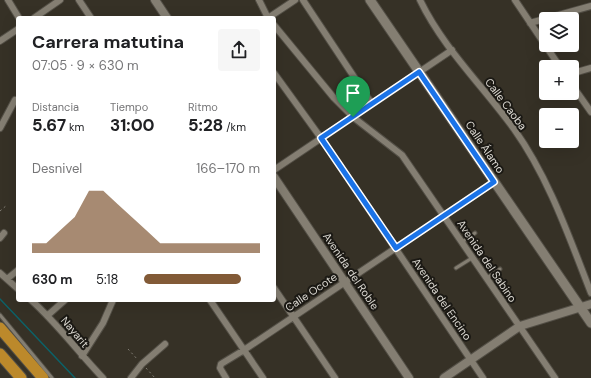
<!DOCTYPE html>
<html lang="es">
<meta charset="utf-8">
<style>
body{margin:0;font-family:"DM Sans",sans-serif;background:#f6f6f6;color:#202124;height:100vh;display:flex;flex-direction:column;font-size:15px;white-space:nowrap}
*{box-sizing:border-box;margin:0}
p{font-size:13px;color:#757577}
.icon{flex:none;width:22px;height:22px;fill:none;stroke:currentColor;stroke-width:2;stroke-linecap:round;stroke-linejoin:round}
.map{position:relative;flex:1;overflow:hidden}
.panel{position:absolute;left:16px;top:16px;width:260px;height:286px;display:flex;flex-direction:column;background:#fff;border-radius:4px;box-shadow:0 4px 16px #0002}
.panel>*{flex:none}
.fabs{position:absolute;left:539px;top:12px;display:grid;gap:8px}
.fabs a{display:grid;place-items:center;width:40px;height:40px;border-radius:4px;background:#fff;box-shadow:0 4px 16px #0002;font-size:20px}
.pin{position:absolute;display:grid;place-items:center;width:34px;height:34px;color:#fff;margin:-41px -17px;border-radius:50% 50% 50% 0;rotate:-45deg;box-shadow:0 0 4px #0007}
.pin .icon{rotate:45deg}
.round{display:grid;place-items:center;flex:none;width:42px;height:42px;border-radius:4px;background:#f6f6f6}
.overview{display:flex;align-items:center;justify-content:space-between;height:68px;padding:0 16px}
h1{font-size:18px;font-weight:700;line-height:30px}
.stats{display:grid;grid-template-columns:repeat(3,1fr);gap:6px;height:68px;padding:4px 16px}
.stats div{display:grid;align-content:center}
.stats b{font-size:17px;font-weight:700}
.stats small{font-size:11px;font-weight:400}
.stats p{font-size:11px}
.chart{height:112px;padding:8px 16px}
.chart p{display:flex;justify-content:space-between}
.chart svg{width:100%;height:72px;margin-top:4px;fill:#825a37;opacity:.7}
ul{padding:0 16px;list-style:none;font-size:13px}
li{display:grid;grid-template-columns:64px 48px 1fr;align-items:center;height:30px}
li i{height:10px;border-radius:5px;background:#825a37}
.map>svg:first-child{display:block}
.lines{fill:none;stroke-linecap:round;stroke-linejoin:round}
.stream{stroke:#0c6269;stroke-width:1.5}
.service-casing{stroke:#534f46;stroke-width:5}
.minor-casing{stroke:#534f46;stroke-width:8}
.tertiary-casing{stroke:#534f46;stroke-width:10}
.secondary-casing{stroke:#534f46;stroke-width:11}
.trunk-casing{stroke:#534f46;stroke-width:13}
.path{stroke:#827e75;stroke-width:1;stroke-dasharray:2 3;stroke-linecap:butt}
.service{stroke:#847e72;stroke-width:3}
.minor{stroke:#847e72;stroke-width:6}
.tertiary{stroke:#847e72;stroke-width:8}
.secondary{stroke:#847e72;stroke-width:9}
.trunk{stroke:#bc892b;stroke-width:11}
.route-casing{stroke:#fff;stroke-width:8}
.route{stroke:#1a73e8;stroke-width:5}
.labels{text-anchor:middle;dominant-baseline:central;stroke-width:4;stroke-linejoin:round;paint-order:stroke}
.street-label{font-size:11px;fill:#dddad3;stroke:#1b1914}
</style>
<div class="map">
<svg width="591" height="378" viewBox="0 0 591 378">
<rect width="100%" height="100%" fill="#363126"/>
<g class="lines">
<path class="stream" d="M0,299L75,378"/>
<defs>
<path id="service" d="M462,242L475,233
M456,268L472,258
M487,278L500,269
M0,315L52,378"/>
<path id="minor" d="M8,0L19,18
M79,0L91,18
M259,0L268,18
M303,0L372,104
M420,0C443,48 483,86 514,129C549,178 569,237 591,293
M515,0L560,67
M34,18L60,0
M268,18L295,0
M530,23L591,6
M274,25L334,98L353,117L402,155L555,378
M0,41L18,29
M577,72L591,68
M274,73L321,138L483,378
M572,85L591,112
M0,128L15,100
M274,170L452,50
M0,238L4,233
M0,273L18,289
M7,279L18,270
M274,288L335,378
M31,300C57,323 78,352 103,378
M210,300L263,378
M48,315L65,300
M82,356L103,323L113,300
M131,378L142,364L165,344
M226,378L220,368L221,364L244,350L494,182"/>
<path id="tertiary" d="M155,0L167,18
M274,177L409,378
M444,378L520,326L591,304"/>
<path id="secondary" d="M370,0L591,323"/>
<path id="trunk" d="M0,328L43,378
M0,354L21,378"/>
</defs>
<use href="#service" class="service-casing"/>
<use href="#minor" class="minor-casing"/>
<use href="#tertiary" class="tertiary-casing"/>
<use href="#secondary" class="secondary-casing"/>
<use href="#trunk" class="trunk-casing"/>
<path class="path" d="M0,211L7,205
M128,349L138,360
M146,368L155,378"/>
<use href="#service" class="service"/>
<use href="#minor" class="minor"/>
<use href="#tertiary" class="tertiary"/>
<use href="#secondary" class="secondary"/>
<use href="#trunk" class="trunk"/>
</g>
<g class="lines">
<defs>
<path id="route" d="M419,72L494,182L396,248L321,138Z"/>
</defs>
<use href="#route" class="route-casing"/>
<use href="#route" class="route"/>
</g>
<g class="labels">
<g class="street-label">
<text transform="translate(506 104) rotate(53)">Calle Caoba</text>
<text transform="translate(485 147) rotate(56)">Calle Álamo</text>
<text transform="translate(487 261) rotate(56)">Avenida del Sabino</text>
<text transform="translate(351 271) rotate(56)">Avenida del Roble</text>
<text transform="translate(311 292) rotate(-34)">Calle Ocote</text>
<text transform="translate(442 299) rotate(56)">Avenida del Encino</text>
<text transform="translate(75 332) rotate(50)">Nayarit</text>
</g>
</g>
</svg>
<div class="fabs">
<a><svg class="icon" aria-label="layers" viewBox="0 0 24 24"><path d="M12 4l9 5-9 5-9-5zM3 14l9 5 9-5"/></svg></a>
<a>+</a>
<a>−</a>
</div>
<div class="pin" style="left:353px;top:117px;background:#1e9e55"><svg class="icon" aria-label="arrive" viewBox="0 0 24 24"><path d="M6 21V4h12l-3 4 3 4H6"/></svg></div>
<section class="panel">
<div class="overview"><div><h1>Carrera matutina</h1><p>07:05 · 9 × 630 m</p></div><a class="round"><svg class="icon" aria-label="share" viewBox="0 0 24 24"><path d="M12 15V3M7 8l5-5 5 5M5 13v7h14v-7"/></svg></a></div>
<div class="stats">
<div><p>Distancia</p><b>5.67<small> km</small></b></div>
<div><p>Tiempo</p><b>31:00</b></div>
<div><p>Ritmo</p><b>5:28<small> /km</small></b></div>
</div>
<div class="chart"><p><span>Desnivel</span>166–170 m</p>
<svg viewBox="0 0 160 44" preserveAspectRatio="none"><path d="M0 44V38L10 38L20 30L30 22L40 6L50 6L60 14L70 22L80 30L90 38L100 38L110 38L120 38L130 38L140 38L150 38L160 38V44z"/></svg>
</div>
<ul>
<li><b>630 m</b>5:18<i style="width:84%"></i></li>
</ul>
</section>
</div>
